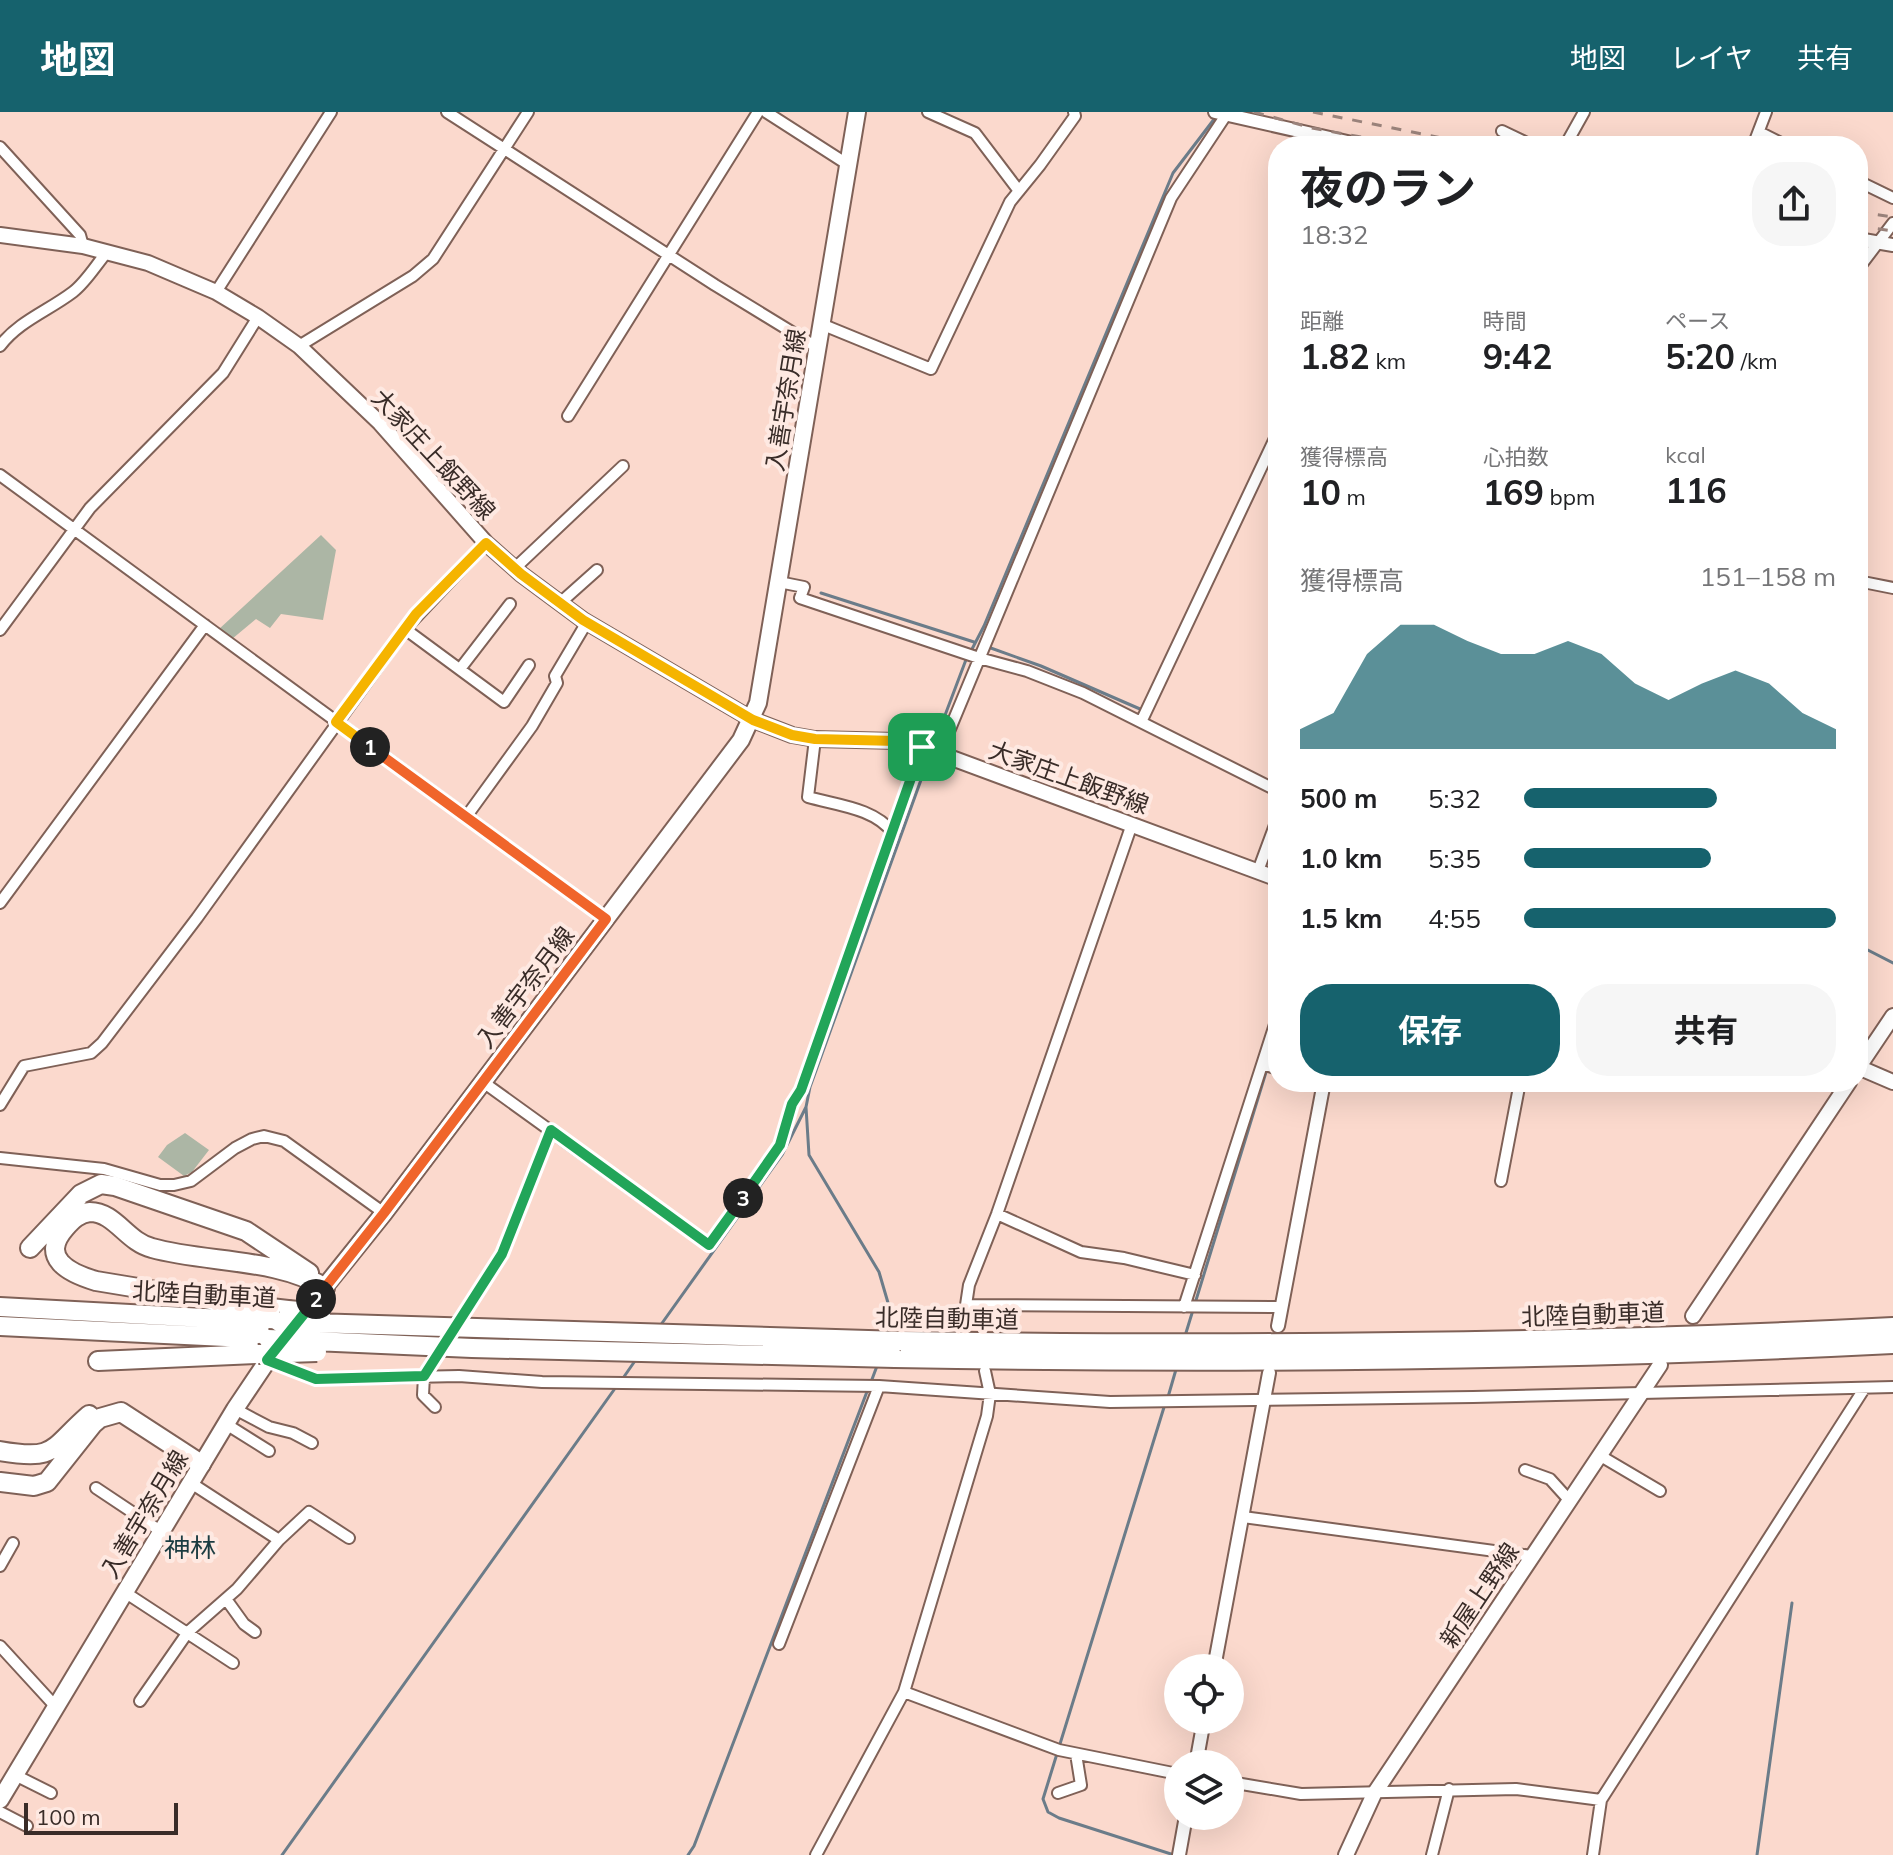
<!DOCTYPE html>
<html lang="ja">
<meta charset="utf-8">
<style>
body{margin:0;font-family:Mulish,"Noto Sans JP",sans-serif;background:#f6f6f6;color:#202124;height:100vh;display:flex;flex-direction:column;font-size:30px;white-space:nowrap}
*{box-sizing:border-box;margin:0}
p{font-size:26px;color:#757577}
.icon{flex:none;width:44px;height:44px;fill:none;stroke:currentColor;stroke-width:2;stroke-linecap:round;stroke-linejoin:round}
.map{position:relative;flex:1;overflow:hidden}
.drawer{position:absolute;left:1268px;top:24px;width:600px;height:956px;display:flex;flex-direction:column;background:#fff;border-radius:32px;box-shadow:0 8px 32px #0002}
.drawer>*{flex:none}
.buttons{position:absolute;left:1164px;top:1542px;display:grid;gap:16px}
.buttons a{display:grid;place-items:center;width:80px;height:80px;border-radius:50%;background:#fff;box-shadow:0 8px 32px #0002;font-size:40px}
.scale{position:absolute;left:24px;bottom:20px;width:154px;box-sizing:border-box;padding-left:8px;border:4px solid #392c28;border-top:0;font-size:22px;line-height:28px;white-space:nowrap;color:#392c28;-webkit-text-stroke:6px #fee9e2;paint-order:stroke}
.pin{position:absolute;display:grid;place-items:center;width:68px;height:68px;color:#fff;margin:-34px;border-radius:16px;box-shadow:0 4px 12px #0006}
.km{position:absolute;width:40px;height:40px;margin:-20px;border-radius:50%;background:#222;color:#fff;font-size:22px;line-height:40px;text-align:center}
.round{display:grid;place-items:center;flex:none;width:84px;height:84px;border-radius:32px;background:#f6f6f6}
.overview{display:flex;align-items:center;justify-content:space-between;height:136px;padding:0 32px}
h1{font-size:44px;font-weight:700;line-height:60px}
.metrics{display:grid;grid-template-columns:repeat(3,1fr);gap:12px;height:136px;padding:8px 32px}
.metrics div{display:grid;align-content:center}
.metrics b{font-size:34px;font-weight:700}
.metrics small{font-size:22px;font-weight:400}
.metrics p{font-size:22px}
.chart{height:224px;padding:16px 32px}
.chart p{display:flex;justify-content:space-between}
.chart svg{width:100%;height:144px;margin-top:8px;fill:#16626d;opacity:.7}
.primary-button{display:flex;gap:16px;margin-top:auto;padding:16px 32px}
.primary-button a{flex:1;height:92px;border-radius:32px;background:#16626d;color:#fff;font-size:32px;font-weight:700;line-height:92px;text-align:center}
.primary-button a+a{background:#f6f6f6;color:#202124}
ul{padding:0 32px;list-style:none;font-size:26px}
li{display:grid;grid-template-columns:128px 96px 1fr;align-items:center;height:60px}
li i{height:20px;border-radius:10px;background:#16626d}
header{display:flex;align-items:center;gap:48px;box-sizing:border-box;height:112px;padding:0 40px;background:#16626d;color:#fff}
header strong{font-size:38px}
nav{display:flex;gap:44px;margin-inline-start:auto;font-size:28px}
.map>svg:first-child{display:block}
.green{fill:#acb6a5}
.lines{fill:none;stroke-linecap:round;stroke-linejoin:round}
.stream{stroke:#6b7c89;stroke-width:3}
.minor-tunnel{stroke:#d4b6ac;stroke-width:10;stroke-dasharray:10 5;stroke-linecap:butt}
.minor-casing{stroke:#7f6157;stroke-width:14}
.tertiary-casing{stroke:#7f6157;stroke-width:16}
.secondary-casing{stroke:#7f6157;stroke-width:18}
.primary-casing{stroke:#7f6157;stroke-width:20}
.motorway-casing{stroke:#7f6157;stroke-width:22}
.minor{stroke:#fff;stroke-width:10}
.tertiary{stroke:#fff;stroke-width:12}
.secondary{stroke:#fff;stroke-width:14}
.primary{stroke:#fff;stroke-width:16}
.motorway{stroke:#fff;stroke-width:18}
.rail{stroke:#9c847c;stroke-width:3;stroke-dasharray:10 10;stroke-linecap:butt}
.motorway-bridge-casing{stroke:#7f6157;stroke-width:22;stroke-linecap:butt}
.motorway-bridge{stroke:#fff;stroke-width:18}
.split-1-casing{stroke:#fff;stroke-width:16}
.split-2-casing{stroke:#fff;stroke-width:16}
.split-3-casing{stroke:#fff;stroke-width:16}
.split-4-casing{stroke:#fff;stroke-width:16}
.split-1{stroke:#f5b400;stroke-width:10}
.split-2{stroke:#f0652b;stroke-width:10}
.split-3{stroke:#22a559;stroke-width:10}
.split-4{stroke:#22a559;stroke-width:10}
.labels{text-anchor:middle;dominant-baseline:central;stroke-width:8;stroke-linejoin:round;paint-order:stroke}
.street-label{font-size:24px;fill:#392c28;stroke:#fee9e2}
.neighbourhood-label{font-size:26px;fill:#1b3c41;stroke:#fee9e2}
</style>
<header>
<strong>地図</strong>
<nav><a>地図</a><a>レイヤ</a><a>共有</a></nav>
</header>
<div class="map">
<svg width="1893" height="1743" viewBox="0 0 1893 1743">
<rect width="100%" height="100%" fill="#fbd9cd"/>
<path class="green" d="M321,423L336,438L323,508L281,502L270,516L256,507L232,527L218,518Z
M185,1021L209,1038L192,1060L184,1064L158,1045L167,1033Z"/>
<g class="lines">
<path class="stream" d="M821,481L974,530
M988,535L1041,554L1140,597
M971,539L984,514L1173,61L1215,6
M933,635L967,545
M1858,833L1893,851
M660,1214L782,1043L806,995
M886,1220L891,1201L879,1160L809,1043L806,995L810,975L930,643
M1185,1224L1278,921
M621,1269L637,1246
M871,1270L877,1254
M1168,1285L1177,1254
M1165,1292L1043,1687L1048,1700L1059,1706L1174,1743
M282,1743L616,1275
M688,1743L694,1734L868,1277
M1757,1743L1792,1491"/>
<path class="minor-tunnel" d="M966,1193L978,1233"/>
<defs>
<path id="minor" d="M447,0L715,173L818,236
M766,0L847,52
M928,0L975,21L1019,79
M1502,19L1533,34
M1759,20L1787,34
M1565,34L1584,0
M1753,34L1766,0
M0,35L80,123L83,134
M1858,69L1893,86
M1858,157L1893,111
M216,180L331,0
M821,212L931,257L1010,90L1040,53L1075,4L1074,0
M0,234C19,209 48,199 73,180C86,170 96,153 107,140
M299,234L413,164L433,147L528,0
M568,304L758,0
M0,363L606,807
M514,457L623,354
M1858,469L1893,476
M779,470L804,475L800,486L979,546L1027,559L1083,581L1278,679
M560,491L597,458
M405,517L504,590L529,553
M0,518L90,396L223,261L258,205
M460,557L510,492
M1141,610L1278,320
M815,627L808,685C836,693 875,696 893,721
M940,641L1171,86L1228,0
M466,705L532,614L557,571L555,564L587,510
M1132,712L997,1102L969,1173L966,1193L1282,1195
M1258,759L1278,705
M0,791L205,513
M1263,952L1278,957
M483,970L709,1133L780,1033L792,992L801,978L922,635
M0,993L24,954L91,941L102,931L197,806L405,517L486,431
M0,1046L104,1057L160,1073H174L191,1069L235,1036L252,1027L264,1024L284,1029L384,1101
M1501,1069L1520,970
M997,1102L1081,1140L1124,1146L1195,1163
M1184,1195L1278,903
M455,1215L502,1142L551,1018
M267,1248L316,1267L459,1264L542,1270L879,1274L1110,1290L1473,1285L1893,1275
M435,1295L423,1283L424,1264L444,1232
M235,1297L269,1315L293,1321L312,1331
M226,1312L269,1339
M1599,1343L1660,1379
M1525,1358L1550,1367L1569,1388
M96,1376L162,1420
M1243,1405L1532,1444
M279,1428L309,1400L349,1426
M0,1454L13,1431
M126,1481L233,1551
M226,1487L244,1512L255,1520
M779,1532L879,1274
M0,1534L56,1595
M904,1580L1059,1638L1178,1662
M140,1589L188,1520L237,1477L279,1428L191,1371
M15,1663L51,1681
M1230,1670L1301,1682L1516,1677L1601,1688
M1058,1681L1081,1673L1076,1642
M0,1700L27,1714
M816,1743L904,1580L987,1304L990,1282L985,1259
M1432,1743L1449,1677
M1593,1743L1601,1688L1864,1277"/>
<path id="tertiary" d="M1215,0L1365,34
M1858,127L1893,133
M1278,1214L1324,970
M1214,1556L1269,1261
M1196,1652L1204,1608
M1179,1743L1186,1704"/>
<path id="secondary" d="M0,123L83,134L148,151L216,180L258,205L299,234L380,311L486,431L521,462L583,508L753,608L792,623L815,627L897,629L922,635L1278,767
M1858,955L1893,970
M1858,956L1893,904
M1693,1204L1849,970
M1346,1743L1374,1682L1660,1253"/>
<path id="primary" d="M298,1208L384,1101L741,628L758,591L857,0
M0,1688L235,1297L276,1236"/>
<path id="motorway" d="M30,1136L81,1082L101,1072L115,1074L246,1119L309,1161
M0,1195L279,1210
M288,1198L229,1191L96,1169C69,1161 39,1146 65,1116C72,1108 79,1101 90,1100C115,1100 127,1130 152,1136C205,1151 279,1146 325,1176
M0,1214L268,1227
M901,1229C1232,1234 1562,1232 1893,1215
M895,1246C1228,1252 1560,1249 1893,1232
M98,1249L258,1242
M0,1339C57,1349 50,1337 89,1303
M0,1370L34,1374L47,1370L93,1312L100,1306L121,1300L201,1352"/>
</defs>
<use href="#minor" class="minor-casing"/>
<use href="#tertiary" class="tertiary-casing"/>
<use href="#secondary" class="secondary-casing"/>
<use href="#primary" class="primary-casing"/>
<use href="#motorway" class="motorway-casing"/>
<use href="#minor" class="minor"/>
<use href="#tertiary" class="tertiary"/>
<use href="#secondary" class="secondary"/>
<use href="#primary" class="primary"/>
<use href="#motorway" class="motorway"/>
<path class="rail" d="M1254,0L1312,16L1409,34
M1313,0L1482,34
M1858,100L1893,105
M1858,114L1893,119"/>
<defs>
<path id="motorway-bridge" d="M288,1198L321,1201
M279,1210L901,1229
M268,1227L472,1236L895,1246
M258,1242L317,1240"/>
</defs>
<use href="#motorway-bridge" class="motorway-bridge-casing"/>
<use href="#motorway-bridge" class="motorway-bridge"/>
</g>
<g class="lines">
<defs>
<path id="split-1" d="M370,635L336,610L416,502L486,431L521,462L583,508L753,608L792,623L815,627L897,629L922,635"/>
<path id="split-2" d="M316,1187L384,1101L606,807L370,635"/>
<path id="split-3" d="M316,1187L267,1248L316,1267L424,1264L502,1142L551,1018L709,1133L743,1086"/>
<path id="split-4" d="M743,1086L780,1033L792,992L801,978L922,635"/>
</defs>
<use href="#split-1" class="split-1-casing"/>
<use href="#split-2" class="split-2-casing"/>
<use href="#split-3" class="split-3-casing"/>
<use href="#split-4" class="split-4-casing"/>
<use href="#split-1" class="split-1"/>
<use href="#split-2" class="split-2"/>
<use href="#split-3" class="split-3"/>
<use href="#split-4" class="split-4"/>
</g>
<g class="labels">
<g class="street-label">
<text transform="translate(785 288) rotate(-81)">入善宇奈月線</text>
<text transform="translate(434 342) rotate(47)">大家庄上飯野線</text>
<text transform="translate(1069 665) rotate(20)">大家庄上飯野線</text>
<text transform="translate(525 875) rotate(-53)">入善宇奈月線</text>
<text transform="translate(204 1182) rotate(3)">北陸自動車道</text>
<text transform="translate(1593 1202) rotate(-2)">北陸自動車道</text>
<text transform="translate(947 1206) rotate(1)">北陸自動車道</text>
<text transform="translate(144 1402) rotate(-59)">入善宇奈月線</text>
<text transform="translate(1479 1483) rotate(-56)">新屋上野線</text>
</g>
<g class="neighbourhood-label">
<text x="190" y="1435">神林</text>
</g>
</g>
</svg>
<div class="buttons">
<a><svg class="icon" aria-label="locate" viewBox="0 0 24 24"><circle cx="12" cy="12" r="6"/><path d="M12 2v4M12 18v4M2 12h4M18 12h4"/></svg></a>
<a><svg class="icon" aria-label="layers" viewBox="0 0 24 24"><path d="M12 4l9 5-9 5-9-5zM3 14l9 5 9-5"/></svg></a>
</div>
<div class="scale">100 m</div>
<div class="pin" style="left:922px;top:635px;background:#1e9e55"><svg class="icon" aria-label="arrive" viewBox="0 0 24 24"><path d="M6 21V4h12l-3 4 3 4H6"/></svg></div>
<b class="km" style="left:370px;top:635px">1</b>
<b class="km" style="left:316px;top:1187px">2</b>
<b class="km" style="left:743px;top:1086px">3</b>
<section class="drawer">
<div class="overview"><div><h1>夜のラン</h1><p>18:32</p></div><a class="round"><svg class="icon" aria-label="share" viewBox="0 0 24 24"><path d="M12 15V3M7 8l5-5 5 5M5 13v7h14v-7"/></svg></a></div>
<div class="metrics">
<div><p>距離</p><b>1.82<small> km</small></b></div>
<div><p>時間</p><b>9:42</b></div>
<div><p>ペース</p><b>5:20<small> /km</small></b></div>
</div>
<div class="metrics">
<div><p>獲得標高</p><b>10<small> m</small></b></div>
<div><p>心拍数</p><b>169<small> bpm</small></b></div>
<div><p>kcal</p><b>116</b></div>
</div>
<div class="chart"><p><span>獲得標高</span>151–158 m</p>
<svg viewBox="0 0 160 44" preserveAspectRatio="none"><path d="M0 44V38L10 33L20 15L30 6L40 6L50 11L60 15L70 15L80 11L90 15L100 24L110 29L120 24L130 20L140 24L150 33L160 38V44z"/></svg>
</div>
<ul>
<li><b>500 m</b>5:32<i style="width:62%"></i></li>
<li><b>1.0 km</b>5:35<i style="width:60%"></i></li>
<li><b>1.5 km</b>4:55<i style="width:100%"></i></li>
</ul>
<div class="primary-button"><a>保存</a><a>共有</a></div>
</section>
</div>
